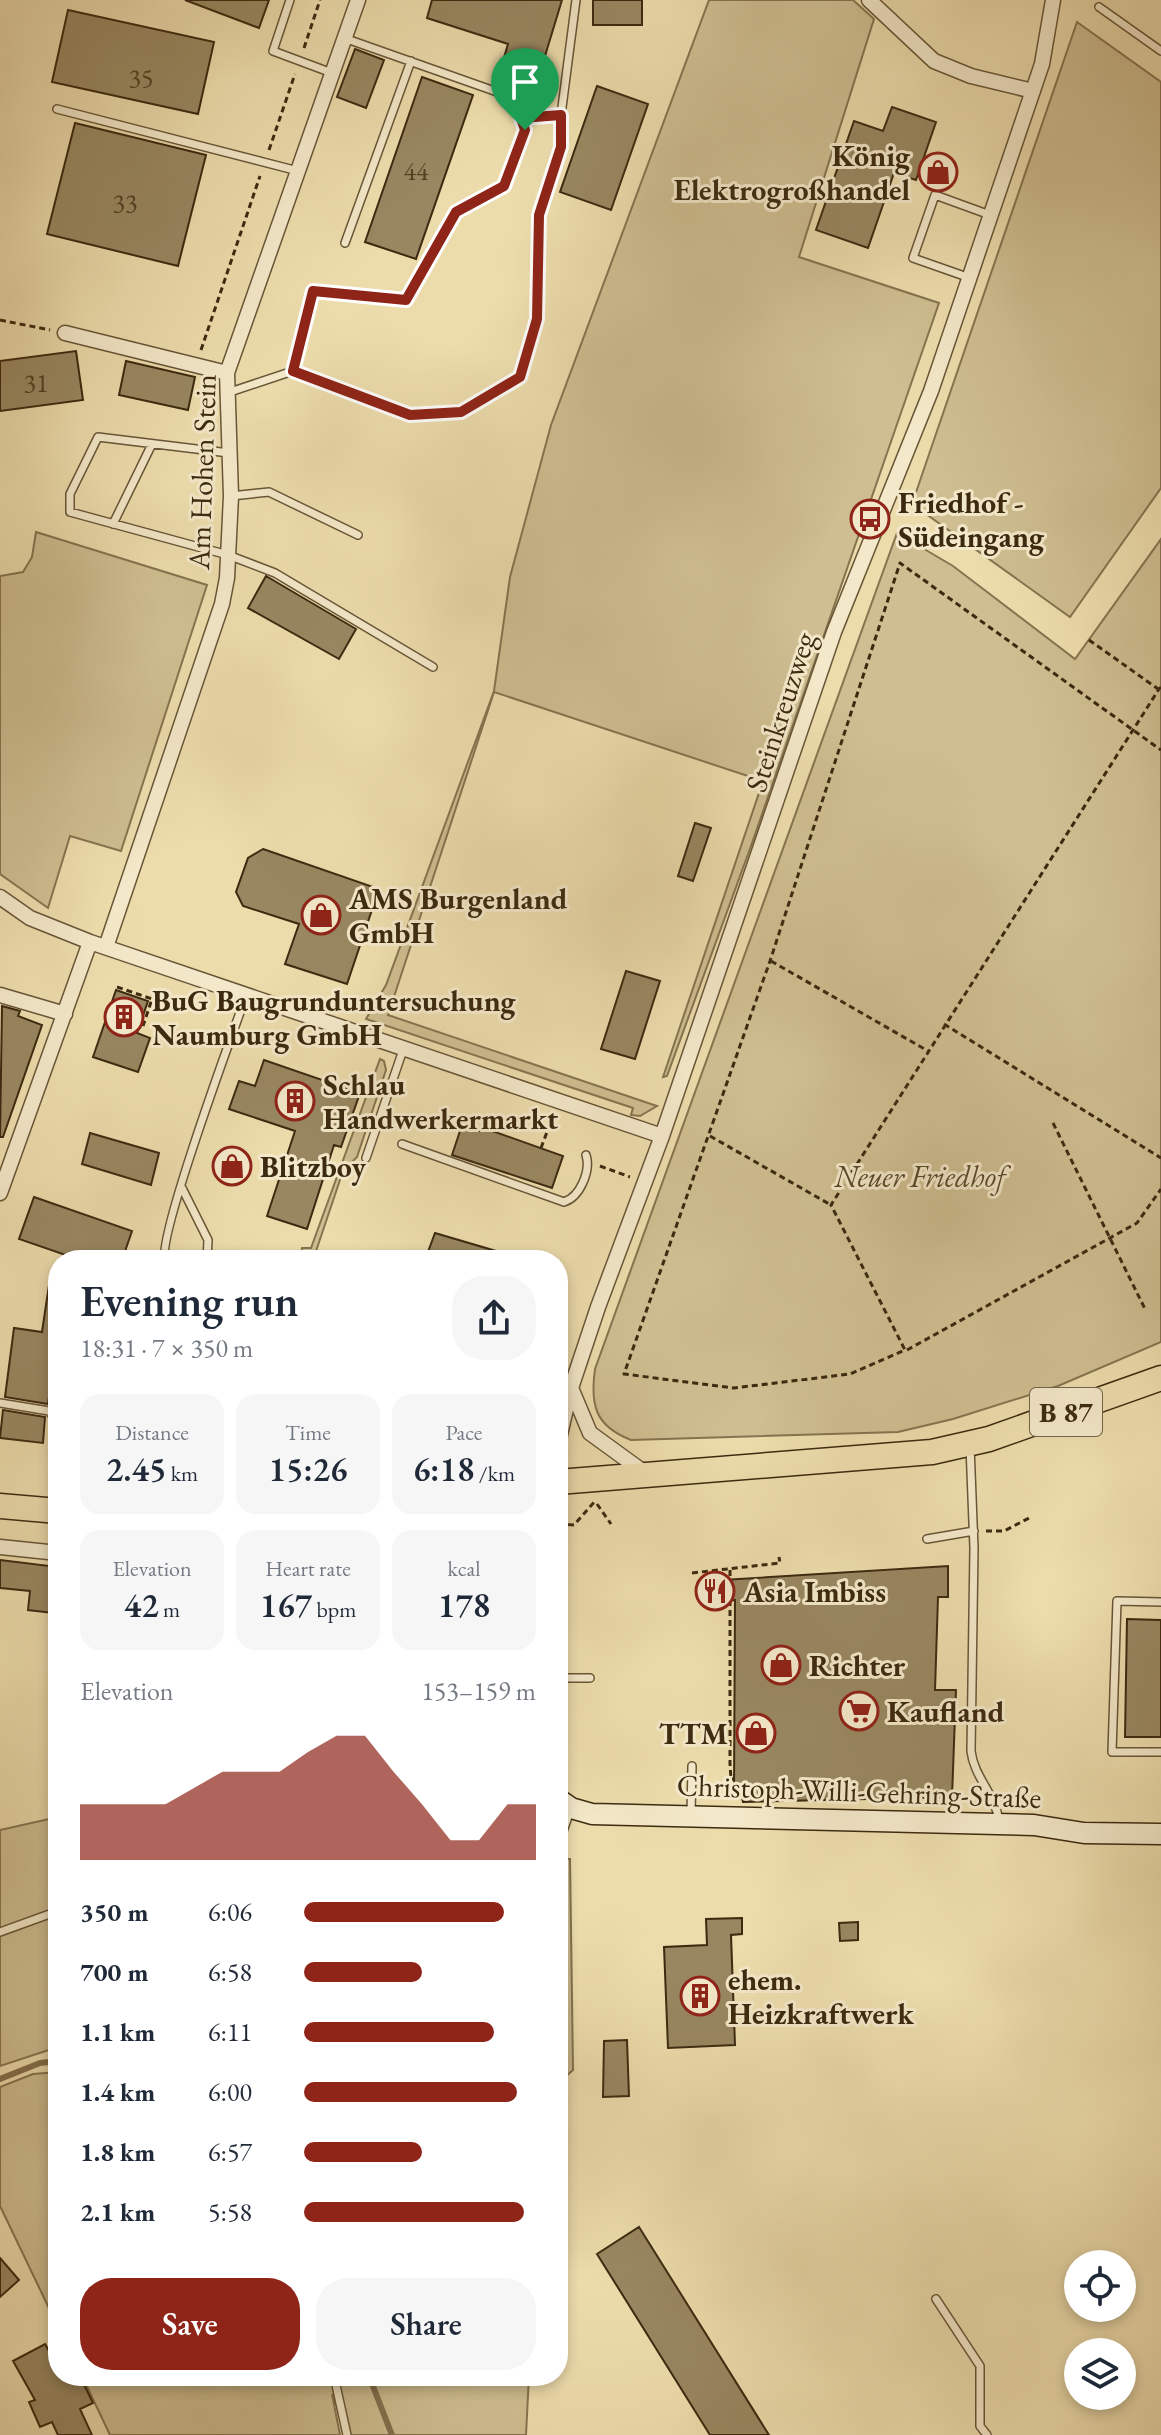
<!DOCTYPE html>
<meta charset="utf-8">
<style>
body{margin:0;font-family:"EB Garamond",serif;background:#f6f6f7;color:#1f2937;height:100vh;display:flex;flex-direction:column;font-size:30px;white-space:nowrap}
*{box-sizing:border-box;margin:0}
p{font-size:26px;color:#747a83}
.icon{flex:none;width:44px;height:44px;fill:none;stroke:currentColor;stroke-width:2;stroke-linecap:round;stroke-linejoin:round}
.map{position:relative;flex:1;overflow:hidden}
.panel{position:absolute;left:48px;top:1250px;width:520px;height:1136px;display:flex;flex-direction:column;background:#fff;border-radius:32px;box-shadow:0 4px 12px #0003}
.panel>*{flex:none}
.controls{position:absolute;left:1064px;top:2250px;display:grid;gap:16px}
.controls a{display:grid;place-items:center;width:72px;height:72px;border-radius:50%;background:#fff;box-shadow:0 4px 12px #0003;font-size:40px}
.pin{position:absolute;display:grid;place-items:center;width:68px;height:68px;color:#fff;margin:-82px -34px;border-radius:50% 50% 50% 0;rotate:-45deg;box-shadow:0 0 8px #0007}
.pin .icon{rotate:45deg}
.round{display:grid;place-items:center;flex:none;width:84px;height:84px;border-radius:32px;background:#f6f6f7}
.summary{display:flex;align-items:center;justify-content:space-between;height:136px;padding:0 32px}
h1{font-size:44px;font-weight:600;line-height:60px}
.metrics{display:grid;grid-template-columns:repeat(3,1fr);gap:12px;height:136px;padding:8px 32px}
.metrics div{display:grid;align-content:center;border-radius:20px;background:#f6f6f7;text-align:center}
.metrics b{font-size:34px;font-weight:600}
.metrics small{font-size:22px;font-weight:400}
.metrics p{font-size:22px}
.chart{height:224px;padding:16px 32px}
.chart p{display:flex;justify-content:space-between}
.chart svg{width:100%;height:144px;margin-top:8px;fill:#8f2418;opacity:.7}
.action{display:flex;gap:16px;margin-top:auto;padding:16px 32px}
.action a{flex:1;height:92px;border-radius:32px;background:#8f2418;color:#fff;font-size:32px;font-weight:600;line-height:92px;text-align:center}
.action a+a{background:#f6f6f7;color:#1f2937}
ul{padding:0 32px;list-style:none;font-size:26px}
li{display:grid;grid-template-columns:128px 96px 1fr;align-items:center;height:60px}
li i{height:20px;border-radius:10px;background:#8f2418}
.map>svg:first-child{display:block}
.green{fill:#cebe91;stroke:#857450;stroke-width:2}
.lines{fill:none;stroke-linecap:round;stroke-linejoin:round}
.stream{stroke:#82704e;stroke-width:6}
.building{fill:#988761;stroke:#3c2a10;stroke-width:2}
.lane-casing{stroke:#685637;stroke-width:10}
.street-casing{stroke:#685637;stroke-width:17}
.secondary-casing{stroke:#3c2a10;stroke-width:23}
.primary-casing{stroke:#3c2a10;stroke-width:27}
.path{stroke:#3c2a10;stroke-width:3;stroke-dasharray:6 4;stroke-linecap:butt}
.lane{stroke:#f3e8c9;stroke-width:7}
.street{stroke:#f3e8c9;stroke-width:14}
.secondary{stroke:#f3e8c9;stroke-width:20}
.primary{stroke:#ecdcac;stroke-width:24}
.route-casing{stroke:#fff;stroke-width:16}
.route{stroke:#8f2418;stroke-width:10}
.labels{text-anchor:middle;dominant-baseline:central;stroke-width:6;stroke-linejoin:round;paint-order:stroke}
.number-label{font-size:26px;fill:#534124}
.shield{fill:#f3e8c9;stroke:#736348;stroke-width:2}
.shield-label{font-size:28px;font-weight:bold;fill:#3c2a10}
.poi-label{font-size:30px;font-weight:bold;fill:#3c2a10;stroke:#f3e8c9;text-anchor:start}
.street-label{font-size:30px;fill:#3c2a10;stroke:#f3e8c9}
.park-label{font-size:30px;font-style:italic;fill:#59482a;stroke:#f3e8c9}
</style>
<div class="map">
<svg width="1161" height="2435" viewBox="0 0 1161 2435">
<rect width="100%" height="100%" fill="#ecdcac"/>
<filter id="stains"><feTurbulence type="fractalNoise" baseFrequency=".0025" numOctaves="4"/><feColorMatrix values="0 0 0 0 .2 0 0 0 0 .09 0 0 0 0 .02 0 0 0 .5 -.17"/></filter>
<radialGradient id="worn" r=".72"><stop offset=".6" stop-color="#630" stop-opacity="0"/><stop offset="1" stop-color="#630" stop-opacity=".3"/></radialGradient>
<path class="green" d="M709,0H853L874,19L799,257L939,303L751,846L667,1076L663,1077L763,781L494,692L388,1015L657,1106L640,1116L631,1115L633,1108L366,1019L386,985L494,691L510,577L551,425Z
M1077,22L1161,82V488L1070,617L912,504Z
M36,532L207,585L121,851L70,836L48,908L0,874V576L23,572L32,557Z
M897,533L953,566L1075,659L1161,539V1342L1058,1386L953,1419L898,1432L631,1440C595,1426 590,1405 595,1369Z
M380,1059L384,1061L386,1070L357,1157L343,1171L313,1260H301L302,1248H311Z
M58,1817V2047L0,2066V1830Z
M558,1859H570L573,2070L558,2083Z
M58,2072V2327L0,2206V2087L33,2074Z
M82,2376H529L526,2435H349L332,2394L340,2435H110Z"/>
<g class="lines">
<path class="stream" d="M0,2079L40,2063L58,2061
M369,2376L392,2435"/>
</g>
<path class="building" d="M185,0H269L259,28Z
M432,0H562L538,79L501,68L508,44L427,18Z
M593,0H642V25H593Z
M68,10L214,42L198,114L52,82Z
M355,49L384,60L366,108L337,97Z
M422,77L473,95L416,259L365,242Z
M597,86L648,104L611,210L560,192Z
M892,107L936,122L916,180L894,173L868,248L816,230L854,121L883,131Z
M75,123L206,155L178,266L47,234Z
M76,351L83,400L0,411V361Z
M126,361L195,377L188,410L119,395Z
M266,576L356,629L339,659L248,608Z
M695,823L711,828L693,881L678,876Z
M263,849L379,889L347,984L285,964L299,924L243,906L236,892L248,858Z
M626,971L660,981L635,1059L601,1049Z
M116,990L148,1001L137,1033L150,1038L138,1072L93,1057Z
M2,1006L20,1011L18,1016L42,1025L3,1137H0Z
M264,1060L360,1093L341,1147L334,1145L307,1229L267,1216L295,1131L229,1109L239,1081L255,1086Z
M462,1125L479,1131L481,1127L563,1156L552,1188L452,1155Z
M90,1133L159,1153L151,1185L82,1164Z
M34,1197L132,1231L122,1260H80L19,1239Z
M435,1233L513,1256L512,1260H425Z
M49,1285L58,1286V1368L53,1367L48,1404L5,1397L14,1328L42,1332Z
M3,1410L45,1417L43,1443L0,1438Z
M0,1560L58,1567L53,1613L28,1610L30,1591L0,1588Z
M948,1566V1597H938L935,1690H956L952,1797L743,1802L741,1793L734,1792L735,1600L707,1601L706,1581Z
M1127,1619L1161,1620V1737H1125Z
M742,1918V1934L731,1935L735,2045L668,2048L664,1947L707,1945L706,1919Z
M858,1922V1940L840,1941L839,1923Z
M627,2040L629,2096L603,2097L604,2041Z
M639,2227L769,2435H710L597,2254Z
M0,2258L19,2280L0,2297Z
M45,2344L58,2367V2376H80L93,2403L80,2409L92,2435H58L52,2422L40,2427L29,2402L35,2400L13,2361Z"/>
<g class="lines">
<defs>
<path id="lane" d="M290,0L273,51L332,73
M1099,7L1161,51
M57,109L298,171
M561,115L576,0
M345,243L411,61
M970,278L913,258L935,195L990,215
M293,371L313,291L406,300L456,212L504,186L525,130L521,118L503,94L344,38
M227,393L293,371L410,415L461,412L520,377L537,319L539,215L561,147V115L521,118
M229,453L98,437L70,494V512L228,555L275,573L433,667
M231,496L269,492L358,535
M113,524L152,444
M402,1144L564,1202C580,1197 591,1171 586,1155
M366,1158L403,1050
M182,1188L208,1240L207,1260
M165,1260C157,1238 233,1032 246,996
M0,1403L49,1411L58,1424
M970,1446L974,1548L971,1751C974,1778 996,1794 999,1822
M927,1539L974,1531
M1161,1602L1117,1601L1112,1752H1161
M558,1678H590
M691,1814L692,1766
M558,1911L562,1834L570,1811
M0,1932L58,1911
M558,2052L563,2070
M936,2299L980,2366V2426L987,2435
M334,2376L347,2435"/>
<path id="street" d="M869,0L934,61L971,76L1033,91
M65,333L227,373
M0,897L30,918L90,942L662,1136
M106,947L222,604L227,578L231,496L227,373L358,0
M0,995L65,1014
M0,1193L90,942
M571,1388L590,1433L645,1473
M558,1443L571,1388L598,1307L662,1136L834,632L931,391L1042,64L1053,0
M0,1547L58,1553"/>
<path id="secondary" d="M558,1799L571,1808L592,1814L1034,1825L1084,1833L1161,1834"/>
<path id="primary" d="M558,1482L932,1452L989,1439L1161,1378
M0,1506L58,1511"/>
</defs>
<use href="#lane" class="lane-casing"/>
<use href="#street" class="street-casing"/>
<use href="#secondary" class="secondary-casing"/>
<use href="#primary" class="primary-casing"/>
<path class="path" d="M304,48L320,0
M269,150L295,74
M0,320L50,330
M201,350L260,176
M1089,640L1161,691
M1161,687L1159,689L1133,730L831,1205L905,1350L850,1374L734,1388L624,1374L770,961L900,563L1133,730L1161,750
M771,961L928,1051
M117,987L152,999L143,1026
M944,1024L1161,1158
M1053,1123L1146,1311
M710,1136L831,1205
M541,1148L553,1116
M600,1166L630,1177
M907,1350L1137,1223L1161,1189
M597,1504L611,1524
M558,1524L574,1525L596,1500
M986,1531H1004L1031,1517
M730,1570V1764L731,1779H734
M692,1573L780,1563L779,1557
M558,2101L564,2082"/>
<use href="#lane" class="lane"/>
<use href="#street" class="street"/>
<use href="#secondary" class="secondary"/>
<use href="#primary" class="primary"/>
</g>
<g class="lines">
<defs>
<path id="route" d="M561,115V147L539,215L537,319L520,377L461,412L410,415L293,371L313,291L406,300L456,212L504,186L525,130L521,118Z"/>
</defs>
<use href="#route" class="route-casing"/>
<use href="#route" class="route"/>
</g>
<defs>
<symbol id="shop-ring" viewBox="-11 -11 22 22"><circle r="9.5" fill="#f3e8c9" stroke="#8f2418" stroke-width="1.5"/><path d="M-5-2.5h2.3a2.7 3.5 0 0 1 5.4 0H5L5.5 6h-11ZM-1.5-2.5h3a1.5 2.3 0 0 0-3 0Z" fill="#8f2418"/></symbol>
<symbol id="bus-ring" viewBox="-11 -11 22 22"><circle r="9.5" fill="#f3e8c9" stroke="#8f2418" stroke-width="1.5"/><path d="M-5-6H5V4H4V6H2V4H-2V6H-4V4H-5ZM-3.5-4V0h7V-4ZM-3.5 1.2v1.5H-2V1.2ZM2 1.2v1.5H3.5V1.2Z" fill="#8f2418"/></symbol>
<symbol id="building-ring" viewBox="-11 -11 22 22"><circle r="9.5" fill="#f3e8c9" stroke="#8f2418" stroke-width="1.5"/><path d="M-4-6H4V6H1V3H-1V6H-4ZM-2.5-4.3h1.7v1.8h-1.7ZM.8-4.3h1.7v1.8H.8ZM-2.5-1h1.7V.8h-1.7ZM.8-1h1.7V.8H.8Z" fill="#8f2418"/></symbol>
<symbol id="restaurant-ring" viewBox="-11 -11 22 22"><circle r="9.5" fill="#f3e8c9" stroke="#8f2418" stroke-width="1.5"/><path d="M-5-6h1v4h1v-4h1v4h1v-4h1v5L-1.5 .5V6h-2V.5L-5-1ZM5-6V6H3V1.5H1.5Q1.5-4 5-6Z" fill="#8f2418"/></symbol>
<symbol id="supermarket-ring" viewBox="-11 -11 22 22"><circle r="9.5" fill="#f3e8c9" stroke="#8f2418" stroke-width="1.5"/><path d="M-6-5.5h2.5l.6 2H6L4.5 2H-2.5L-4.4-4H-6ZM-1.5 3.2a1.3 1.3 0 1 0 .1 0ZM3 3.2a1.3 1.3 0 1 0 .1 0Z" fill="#8f2418"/></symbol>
</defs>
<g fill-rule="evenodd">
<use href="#shop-ring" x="916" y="150" width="44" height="44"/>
<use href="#bus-ring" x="848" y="497" width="44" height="44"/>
<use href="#shop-ring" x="299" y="893" width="44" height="44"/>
<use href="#building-ring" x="102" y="995" width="44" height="44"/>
<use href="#building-ring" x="273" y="1079" width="44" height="44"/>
<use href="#shop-ring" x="210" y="1144" width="44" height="44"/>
<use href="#restaurant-ring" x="693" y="1569" width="44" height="44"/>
<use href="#shop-ring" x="759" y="1643" width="44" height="44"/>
<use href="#supermarket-ring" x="837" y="1689" width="44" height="44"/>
<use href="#shop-ring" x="734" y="1711" width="44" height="44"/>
<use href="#building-ring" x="678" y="1974" width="44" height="44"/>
</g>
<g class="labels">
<g class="number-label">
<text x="141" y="78">35</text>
<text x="416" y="171">44</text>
<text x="125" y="203">33</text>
<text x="36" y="383">31</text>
</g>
<rect class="shield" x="1030" y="1388" width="72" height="48" rx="6"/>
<g class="shield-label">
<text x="1066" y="1412">B 87</text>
</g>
<g class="poi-label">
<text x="910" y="155" text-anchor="end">König<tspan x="910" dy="34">Elektrogroßhandel</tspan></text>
<text x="898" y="502">Friedhof -<tspan x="898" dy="34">Südeingang</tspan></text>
<text x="349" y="898">AMS Burgenland<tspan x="349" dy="34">GmbH</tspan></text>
<text x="152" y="1000">BuG Baugrunduntersuchung<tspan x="152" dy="34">Naumburg GmbH</tspan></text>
<text x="323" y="1084">Schlau<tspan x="323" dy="34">Handwerkermarkt</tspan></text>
<text x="260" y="1166">Blitzboy</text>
<text x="743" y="1591">Asia Imbiss</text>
<text x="809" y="1665">Richter</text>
<text x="887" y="1711">Kaufland</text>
<text x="728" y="1733" text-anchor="end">TTM</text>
<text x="728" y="1979">ehem.<tspan x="728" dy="34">Heizkraftwerk</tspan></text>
</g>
<g class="street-label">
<text transform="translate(202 472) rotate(-88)">Am Hohen Stein</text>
<text transform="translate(780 712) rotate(-72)">Steinkreuzweg</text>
<text transform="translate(859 1791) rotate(2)">Christoph-Willi-Gehring-Straße</text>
</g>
<g class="park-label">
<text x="920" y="1176">Neuer Friedhof</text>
</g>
</g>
<rect width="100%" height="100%" filter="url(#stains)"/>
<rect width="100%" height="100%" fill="url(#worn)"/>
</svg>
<div class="controls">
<a><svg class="icon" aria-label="locate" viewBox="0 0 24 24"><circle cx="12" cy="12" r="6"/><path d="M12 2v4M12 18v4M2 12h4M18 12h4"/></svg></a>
<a><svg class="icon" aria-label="layers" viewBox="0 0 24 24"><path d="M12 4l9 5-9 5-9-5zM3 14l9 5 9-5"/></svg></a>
</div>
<div class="pin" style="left:525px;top:130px;background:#1e9e55"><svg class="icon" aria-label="arrive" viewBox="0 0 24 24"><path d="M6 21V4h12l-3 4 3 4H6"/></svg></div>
<section class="panel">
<div class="summary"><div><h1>Evening run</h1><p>18:31 · 7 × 350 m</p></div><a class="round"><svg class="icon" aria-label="share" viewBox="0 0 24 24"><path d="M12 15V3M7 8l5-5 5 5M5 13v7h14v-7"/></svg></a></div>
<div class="metrics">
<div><p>Distance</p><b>2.45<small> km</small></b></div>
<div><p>Time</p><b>15:26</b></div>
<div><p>Pace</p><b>6:18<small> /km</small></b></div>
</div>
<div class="metrics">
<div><p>Elevation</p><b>42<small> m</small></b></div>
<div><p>Heart rate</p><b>167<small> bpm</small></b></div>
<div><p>kcal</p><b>178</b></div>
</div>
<div class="chart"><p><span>Elevation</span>153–159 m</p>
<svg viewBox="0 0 160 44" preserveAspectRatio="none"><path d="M0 44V27L10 27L20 27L30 27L40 22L50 17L60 17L70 17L80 11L90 6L100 6L110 17L120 27L130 38L140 38L150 27L160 27V44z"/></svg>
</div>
<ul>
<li><b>350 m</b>6:06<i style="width:86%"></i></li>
<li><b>700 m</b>6:58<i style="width:51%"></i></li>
<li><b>1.1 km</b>6:11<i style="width:82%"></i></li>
<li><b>1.4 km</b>6:00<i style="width:92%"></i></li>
<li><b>1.8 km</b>6:57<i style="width:51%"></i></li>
<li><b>2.1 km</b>5:58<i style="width:95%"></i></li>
</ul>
<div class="action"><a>Save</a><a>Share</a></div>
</section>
</div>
